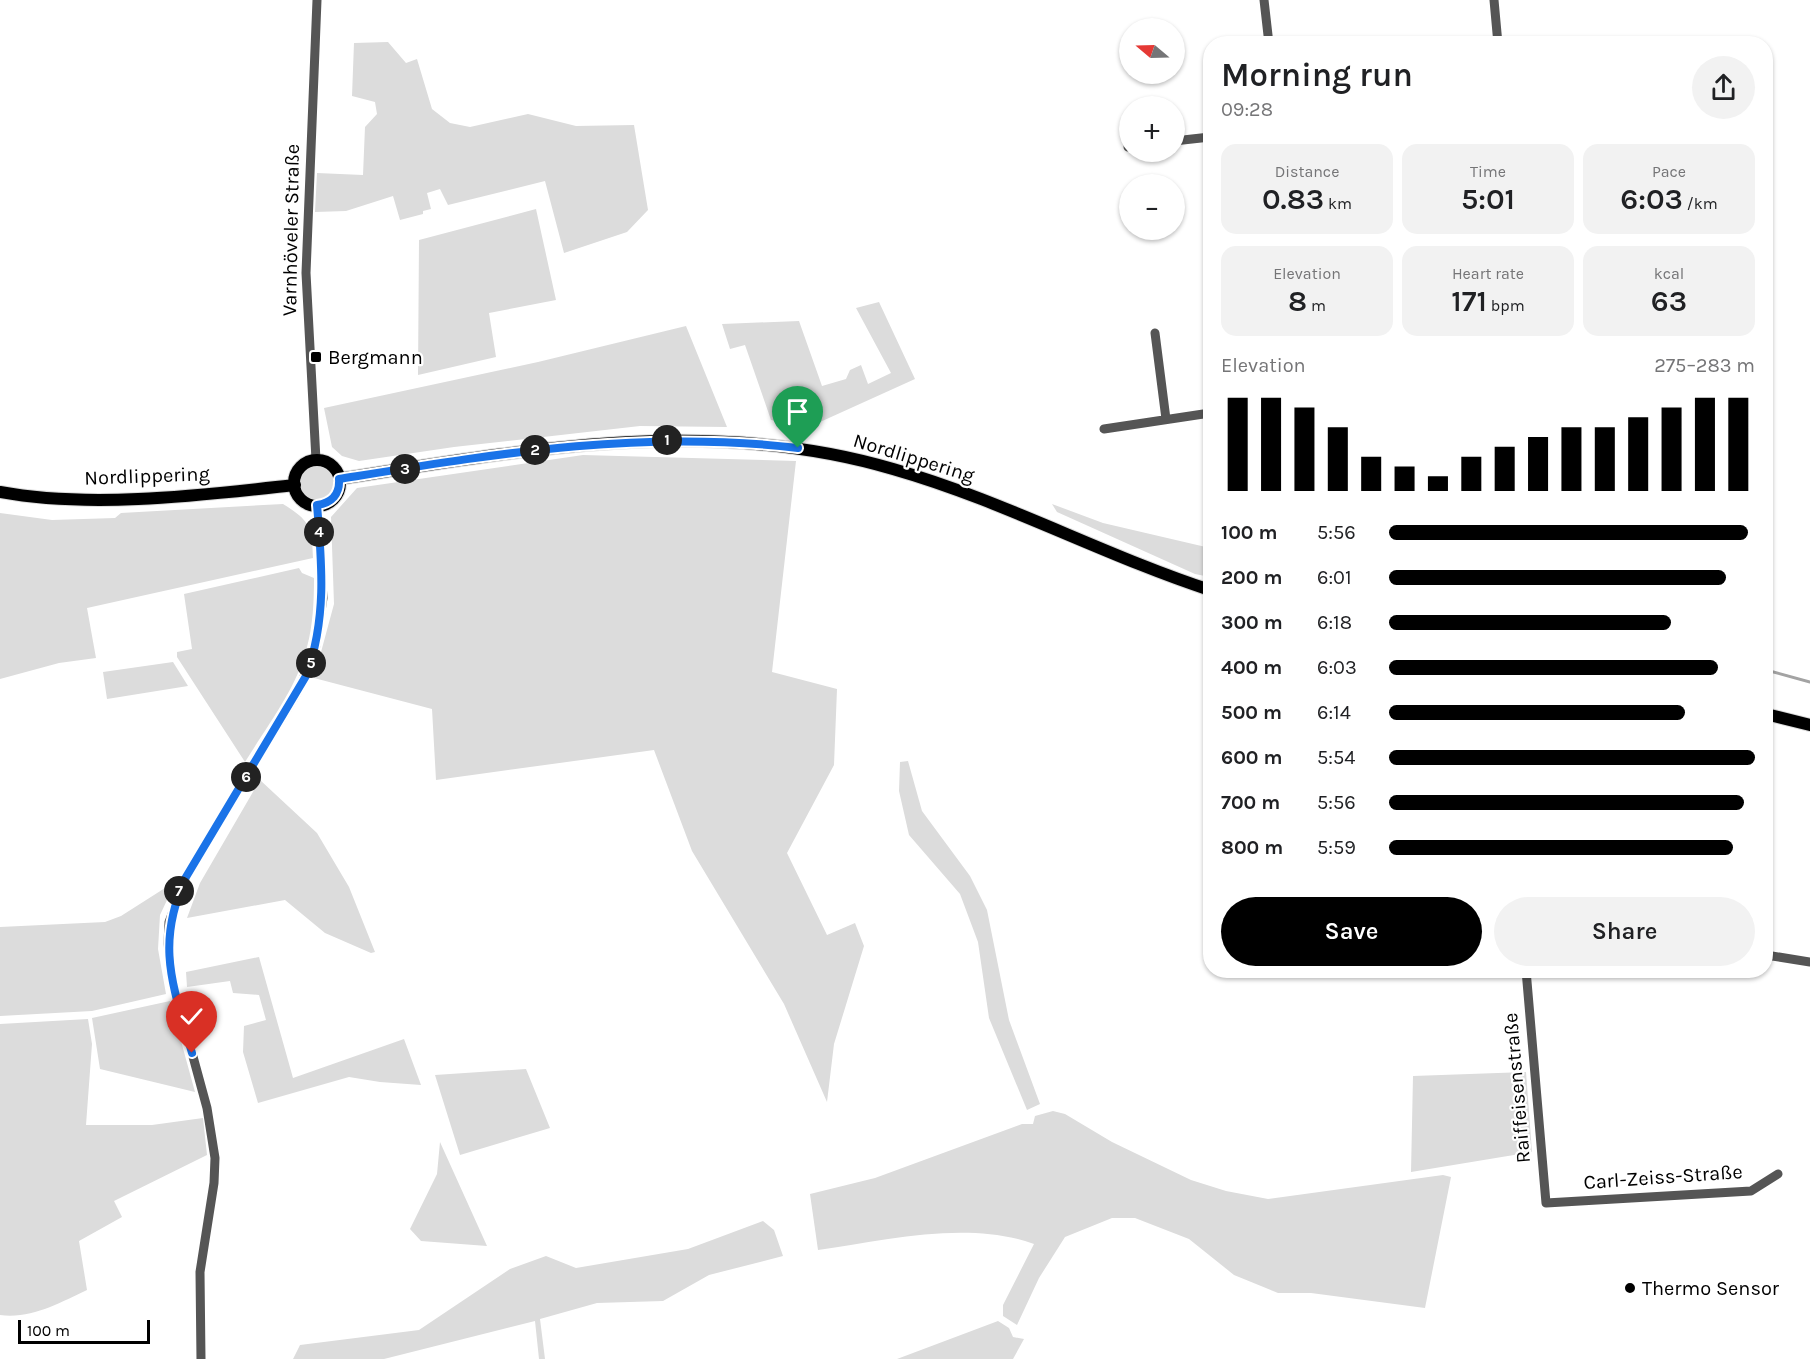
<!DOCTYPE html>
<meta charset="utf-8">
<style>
body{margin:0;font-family:Karla,sans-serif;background:#f2f2f2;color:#202124;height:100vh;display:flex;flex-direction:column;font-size:22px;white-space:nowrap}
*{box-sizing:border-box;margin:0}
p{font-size:20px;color:#757577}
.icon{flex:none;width:33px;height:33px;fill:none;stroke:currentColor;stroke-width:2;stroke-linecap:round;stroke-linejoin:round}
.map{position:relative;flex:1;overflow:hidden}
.panel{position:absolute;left:1203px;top:36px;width:570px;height:942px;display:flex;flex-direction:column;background:#fff;border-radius:24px;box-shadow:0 2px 4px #0004}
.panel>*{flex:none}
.needle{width:39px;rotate:289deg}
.buttons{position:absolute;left:1119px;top:18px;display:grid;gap:12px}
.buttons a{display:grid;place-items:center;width:66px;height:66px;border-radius:50%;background:#fff;box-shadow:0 2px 4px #0004;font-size:30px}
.scale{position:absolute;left:18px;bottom:15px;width:132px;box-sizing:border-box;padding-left:6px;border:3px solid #000;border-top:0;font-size:16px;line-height:21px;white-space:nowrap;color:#000;-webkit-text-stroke:4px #fff;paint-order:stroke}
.pin{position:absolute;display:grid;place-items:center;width:51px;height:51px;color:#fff;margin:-62px -26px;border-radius:50% 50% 50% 0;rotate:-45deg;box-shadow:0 0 6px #0007}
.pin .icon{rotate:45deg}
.km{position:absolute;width:30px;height:30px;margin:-15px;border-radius:50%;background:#222;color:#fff;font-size:16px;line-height:30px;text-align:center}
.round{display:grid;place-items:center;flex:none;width:63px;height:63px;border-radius:32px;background:#f2f2f2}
.head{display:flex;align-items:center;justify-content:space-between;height:102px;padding:0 18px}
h1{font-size:33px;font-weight:600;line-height:45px}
.stats{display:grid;grid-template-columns:repeat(3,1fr);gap:9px;height:102px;padding:6px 18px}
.stats div{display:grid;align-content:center;border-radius:15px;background:#f2f2f2;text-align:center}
.stats b{font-size:30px;font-weight:600}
.stats small{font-size:16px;font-weight:400}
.stats p{font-size:16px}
.chart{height:168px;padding:12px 18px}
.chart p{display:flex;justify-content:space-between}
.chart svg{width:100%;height:108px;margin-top:6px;stroke:#000;stroke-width:6}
.button{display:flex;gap:12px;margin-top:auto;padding:12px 18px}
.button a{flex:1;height:69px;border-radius:36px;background:#000;color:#fff;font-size:24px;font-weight:600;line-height:69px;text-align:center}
.button a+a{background:#f2f2f2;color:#202124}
ul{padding:0 18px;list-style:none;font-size:20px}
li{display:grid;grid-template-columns:96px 72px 1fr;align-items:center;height:45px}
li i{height:15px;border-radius:8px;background:#000}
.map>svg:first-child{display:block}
.green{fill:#dcdcdc}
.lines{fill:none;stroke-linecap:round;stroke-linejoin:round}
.stream{stroke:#a3a3a3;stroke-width:3}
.major-casing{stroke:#dbdbdb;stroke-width:14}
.minor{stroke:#555;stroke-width:9}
.major{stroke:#000;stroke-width:12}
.route-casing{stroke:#fff;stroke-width:12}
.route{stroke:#1a73e8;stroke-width:8}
.poi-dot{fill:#000;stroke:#fff;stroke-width:2}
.labels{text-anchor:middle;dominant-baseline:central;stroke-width:4.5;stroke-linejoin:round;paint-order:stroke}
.street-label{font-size:20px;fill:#000;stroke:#fff}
.poi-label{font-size:20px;fill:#000;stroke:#fff;text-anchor:start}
</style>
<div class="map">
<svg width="1810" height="1359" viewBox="0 0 1810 1359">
<rect width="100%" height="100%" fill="#fff"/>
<path class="green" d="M388,42L406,63L417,59L432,109L450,123L470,127L528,114L576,126L634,125L648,210L627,232L564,253L545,181L448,205L440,189L427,193L431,209L423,211V214L400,220L393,196L346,211L315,212L317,173L363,175L365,127L377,114L375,102L352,96L354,43Z
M536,209L556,300L489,313L496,357L418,375L419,240Z
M879,302L915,379L809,427L771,420L745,345L730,349L722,324L799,321L822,386L846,379L850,370L861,365L868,384L891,373L856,308Z
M686,326L727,427L640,426L454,447L359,461L342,456L332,447L324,408L538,362Z
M583,455L796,461L772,672L837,689L834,765L787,853L827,935L855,923L864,946L834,1044L827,1102L784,1004L692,851L654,750L436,780L432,709L314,678L334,604L331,517L357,488Z
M299 482a18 18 0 1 1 36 0a18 18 0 1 1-36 0Z
M283,504C310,521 312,526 313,558L87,608L96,658L59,663L0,679V513L52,520L115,518L121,513Z
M1052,504L1103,523L1210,548V577L1195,574L1057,512Z
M299,568L302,573L314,578C314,601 313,625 307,647C297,688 267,726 245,762L177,657V652L192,649L184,594Z
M173,662L188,686L107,699L103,672Z
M908,761L922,811L970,876L987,910L1009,1020L1040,1104L1027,1110L989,1018L978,942L960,894L909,835L899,791L900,762Z
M260,780L317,833L349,887L375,952L371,953L325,933L285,900L187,918L200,883Z
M176,881L160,915L158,949L166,994L92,1011L0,1016V927L105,922L121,916Z
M259,957L293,1078L404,1039L421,1085L380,1082L349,1077L258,1103L243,1052L244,1026L266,1020L259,995L233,993L230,981L187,987L186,972Z
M170,1001L195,1092L100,1069L92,1018Z
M88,1019L92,1044L86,1125H152L203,1118L207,1155L114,1201L122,1217L79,1241L87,1290C59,1303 32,1319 0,1315V1024Z
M526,1069L550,1128L460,1155L435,1075Z
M1526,1072L1532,1152L1411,1172L1413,1076Z
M1053,1111L1065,1114L1112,1142L1191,1180L1226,1191L1268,1199L1443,1175L1451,1177L1425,1308L1311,1293H1278L1234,1275L1189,1239L1135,1218H1112L1065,1237L1039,1278L1017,1325L1003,1316V1305L1034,1244C968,1220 886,1240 818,1250L810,1194L875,1178L1022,1124H1033L1035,1116Z
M440,1142L487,1246L421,1241L410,1229L437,1174Z
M763,1221L774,1230L783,1256L709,1275L663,1301L597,1303L540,1319L545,1359H539L535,1321L384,1359H293L300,1345L419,1330L510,1269L546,1256L576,1268L688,1249Z
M998,1321L1009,1328L1013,1337L1024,1339L1013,1359H897Z"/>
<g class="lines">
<path class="stream" d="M1766,670L1810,682"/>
<defs>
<path id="major" d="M294 483a23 23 0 1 1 46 0a23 23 0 1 1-46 0Z
M339,479C522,450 711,415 893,469C1002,500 1103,555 1210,590
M0,492C91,509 203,495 295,485
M1766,714L1810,725"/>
</defs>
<use href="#major" class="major-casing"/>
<path class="minor" d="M1264,0L1269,44
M1494,0L1498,44
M1174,141L1210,137
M1128,147H1130
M1155,333L1166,419
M1104,429L1210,413
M316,460L306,273L317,0
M1766,955L1810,962
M1526,970L1546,1203L1751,1191L1778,1174
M201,1359L200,1272L214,1183L215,1158L207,1108L173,983L168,944L169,922L186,877L297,693L315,651L323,598L317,505"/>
<use href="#major" class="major"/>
</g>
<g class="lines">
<defs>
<path id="route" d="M192,1053C173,985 155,945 186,877L306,676C327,619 322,564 317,505C332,503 340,494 339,479C495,454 640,429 798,448"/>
</defs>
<use href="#route" class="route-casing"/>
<use href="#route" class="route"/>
</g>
<g class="poi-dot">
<rect x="310" y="351" width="12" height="12" rx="3"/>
<circle cx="1630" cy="1288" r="6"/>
</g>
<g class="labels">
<g class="street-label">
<text transform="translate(291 230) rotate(-89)">Varnhöveler Straße</text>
<text transform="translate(914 458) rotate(17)">Nordlippering</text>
<text transform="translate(147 476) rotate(-2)">Nordlippering</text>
<text transform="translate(1517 1088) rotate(-95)">Raiffeisenstraße</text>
<text transform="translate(1663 1177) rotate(-4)">Carl-Zeiss-Straße</text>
</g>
<g class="poi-label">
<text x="328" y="357">Bergmann</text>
<text x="1642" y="1288">Thermo Sensor</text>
</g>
</g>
</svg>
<div class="buttons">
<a><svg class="needle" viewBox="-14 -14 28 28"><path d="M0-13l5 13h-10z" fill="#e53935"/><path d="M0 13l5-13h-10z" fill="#757577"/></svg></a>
<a>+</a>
<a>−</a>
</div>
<div class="scale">100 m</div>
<div class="pin" style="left:798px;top:448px;background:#1e9e55"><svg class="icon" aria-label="arrive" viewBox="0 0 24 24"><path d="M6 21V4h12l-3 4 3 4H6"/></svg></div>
<div class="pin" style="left:192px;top:1053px;background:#d93025"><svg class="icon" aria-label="check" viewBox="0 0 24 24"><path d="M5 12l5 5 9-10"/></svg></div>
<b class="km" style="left:667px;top:440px">1</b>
<b class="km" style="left:535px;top:450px">2</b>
<b class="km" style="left:405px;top:469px">3</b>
<b class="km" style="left:319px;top:532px">4</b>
<b class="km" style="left:311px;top:663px">5</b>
<b class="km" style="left:246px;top:777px">6</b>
<b class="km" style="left:179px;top:891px">7</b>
<section class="panel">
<div class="head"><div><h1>Morning run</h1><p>09:28</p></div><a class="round"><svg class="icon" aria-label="share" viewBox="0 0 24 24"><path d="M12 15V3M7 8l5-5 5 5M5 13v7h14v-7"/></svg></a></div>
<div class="stats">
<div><p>Distance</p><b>0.83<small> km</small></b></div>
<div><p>Time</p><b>5:01</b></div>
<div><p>Pace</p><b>6:03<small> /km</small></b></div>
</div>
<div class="stats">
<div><p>Elevation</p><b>8<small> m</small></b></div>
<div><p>Heart rate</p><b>171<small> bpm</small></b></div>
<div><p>kcal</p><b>63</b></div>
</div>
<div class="chart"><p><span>Elevation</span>275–283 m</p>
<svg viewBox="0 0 160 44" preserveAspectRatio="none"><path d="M5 44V6M15 44V6M25 44V10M35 44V18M45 44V30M55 44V34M65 44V38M75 44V30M85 44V26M95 44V22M105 44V18M115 44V18M125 44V14M135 44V10M145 44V6M155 44V6"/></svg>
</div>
<ul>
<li><b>100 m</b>5:56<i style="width:98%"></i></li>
<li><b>200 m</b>6:01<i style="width:92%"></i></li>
<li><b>300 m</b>6:18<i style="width:77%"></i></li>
<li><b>400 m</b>6:03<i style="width:90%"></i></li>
<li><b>500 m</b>6:14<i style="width:81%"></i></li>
<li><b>600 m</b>5:54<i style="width:100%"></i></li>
<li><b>700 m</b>5:56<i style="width:97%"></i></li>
<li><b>800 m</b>5:59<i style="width:94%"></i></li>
</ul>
<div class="button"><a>Save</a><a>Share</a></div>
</section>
</div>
